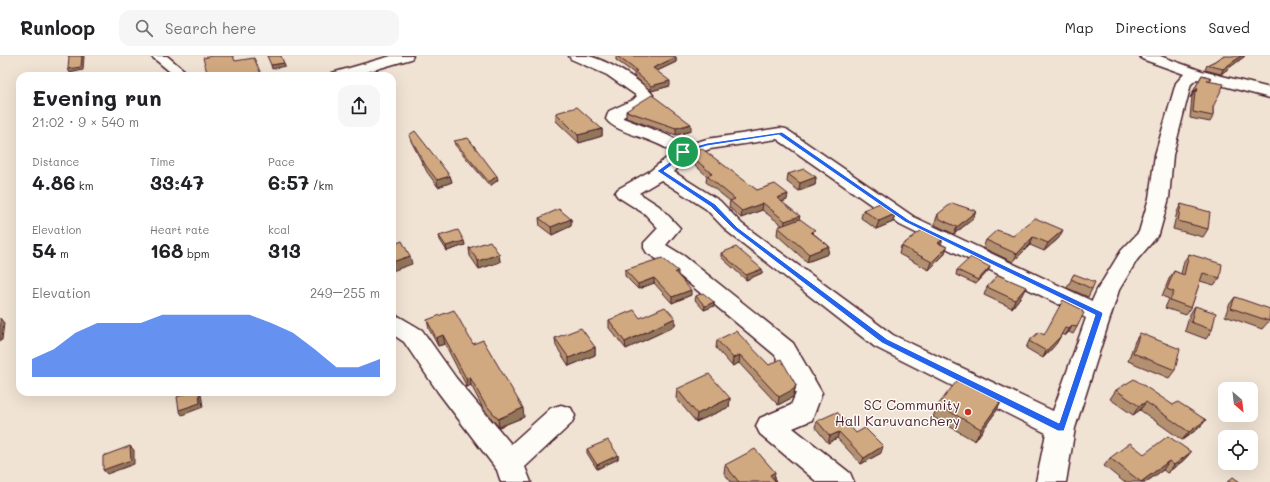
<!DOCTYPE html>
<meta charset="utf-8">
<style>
body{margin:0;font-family:Mali,sans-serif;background:#f6f6f6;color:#202124;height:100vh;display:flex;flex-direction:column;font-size:15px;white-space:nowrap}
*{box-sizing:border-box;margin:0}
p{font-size:13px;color:#757577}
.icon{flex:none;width:22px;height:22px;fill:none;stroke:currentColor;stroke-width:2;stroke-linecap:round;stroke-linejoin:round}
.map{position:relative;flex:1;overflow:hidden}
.side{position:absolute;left:16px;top:16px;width:380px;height:324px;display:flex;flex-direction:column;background:#fff;border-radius:12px;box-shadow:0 4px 16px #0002}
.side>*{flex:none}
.needle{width:26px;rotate:152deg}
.buttons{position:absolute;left:1218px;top:326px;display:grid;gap:8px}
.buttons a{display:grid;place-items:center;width:40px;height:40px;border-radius:8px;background:#fff;box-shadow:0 4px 16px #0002;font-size:20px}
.pin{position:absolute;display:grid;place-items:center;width:34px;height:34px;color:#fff;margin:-17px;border:2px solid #fff;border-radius:50%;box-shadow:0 1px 4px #0007}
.round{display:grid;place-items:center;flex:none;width:42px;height:42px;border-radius:12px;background:#f6f6f6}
.headline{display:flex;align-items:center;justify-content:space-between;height:68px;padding:0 16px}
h1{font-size:22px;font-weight:700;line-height:30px}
.stats{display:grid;grid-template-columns:repeat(3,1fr);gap:6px;height:68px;padding:4px 16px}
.stats div{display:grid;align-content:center}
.stats b{font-size:20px;font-weight:700}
.stats small{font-size:11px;font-weight:400}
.stats p{font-size:11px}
.chart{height:112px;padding:8px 16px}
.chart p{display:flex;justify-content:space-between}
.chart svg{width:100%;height:72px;margin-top:4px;fill:#2563eb;opacity:.7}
header{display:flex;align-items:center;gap:24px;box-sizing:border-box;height:56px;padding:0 20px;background:#fff;border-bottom:1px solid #e0e0e0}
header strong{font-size:19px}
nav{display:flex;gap:22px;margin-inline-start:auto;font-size:14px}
.search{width:280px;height:36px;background:#f6f6f6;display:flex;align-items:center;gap:10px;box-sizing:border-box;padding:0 14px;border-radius:12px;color:#757577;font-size:15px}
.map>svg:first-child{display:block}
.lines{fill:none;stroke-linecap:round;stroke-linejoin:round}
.minor-casing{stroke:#4a1f2b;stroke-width:3}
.minor{fill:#fdfcf7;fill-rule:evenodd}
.wall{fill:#b3916f;stroke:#4a1f2b}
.shaded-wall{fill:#92765a;stroke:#4a1f2b}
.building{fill:#d0a981;stroke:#4a1f2b}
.route{fill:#2563eb;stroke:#fff;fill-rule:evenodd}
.poi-dot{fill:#c8321e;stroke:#fdfcf7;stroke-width:1.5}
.labels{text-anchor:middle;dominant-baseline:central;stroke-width:3;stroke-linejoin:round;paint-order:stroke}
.near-poi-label{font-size:14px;fill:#4a1f2b;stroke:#fdfcf7;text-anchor:end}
</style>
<header>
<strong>Runloop</strong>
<div class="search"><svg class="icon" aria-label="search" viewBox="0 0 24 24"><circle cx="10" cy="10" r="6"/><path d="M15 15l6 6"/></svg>Search here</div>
<nav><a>Map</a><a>Directions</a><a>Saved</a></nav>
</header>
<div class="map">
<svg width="1270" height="426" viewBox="0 0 1270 426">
<rect width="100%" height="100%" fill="#f0e3d4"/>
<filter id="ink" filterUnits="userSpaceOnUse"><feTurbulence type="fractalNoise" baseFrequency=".025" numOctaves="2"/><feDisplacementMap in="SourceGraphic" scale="8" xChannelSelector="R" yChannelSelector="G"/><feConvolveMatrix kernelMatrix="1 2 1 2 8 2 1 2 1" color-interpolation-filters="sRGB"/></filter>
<g filter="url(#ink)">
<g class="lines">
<defs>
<path id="minor" d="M151,0H167L191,20H175Z
M391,0H413L411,3L353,20H330L332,17Z
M569,0C575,0 582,0 588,0C605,3 643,25 653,39L645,50L623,61V62L667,79L686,89L707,83L780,72L786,73L914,161L1092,245L1097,234L1121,195L1139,176L1149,142L1155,99L1176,27L1184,18L1142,3L1140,0H1160L1202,15L1270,32V42L1197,23L1191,28L1173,99L1169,142L1159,178L1137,204L1119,234L1075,372L1066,426H1036L1046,377L875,291L728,176L706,153L661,124L639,137L659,150L680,172L666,189L684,200L793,287L822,337L812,364L793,372L850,417L854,426H817L760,378L756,370L760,362L791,349L796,337L775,299L668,210L647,197L644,192V187L658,172L645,158L618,141L615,137L618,133L650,115L673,97C656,82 616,78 606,63L609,55L633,44L637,40L607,19L571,3ZM777,83L900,169L1086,262L1053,355L893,279L742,168L720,145L674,116L689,100L710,93Z
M392,259L400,261L422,274L456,322L511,388L551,352L561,349L571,352L575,360L571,368L525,411L531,426H501L497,414L438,336L404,286L392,278Z"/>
</defs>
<use href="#minor" class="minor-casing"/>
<use href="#minor" class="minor"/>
</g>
<path class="wall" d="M616,0H674L676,1V6L657,15L670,30L651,35L634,20V17L616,4Z
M1245,0L1221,18L1205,14L1207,9L1219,3Z
M1202,19L1212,22L1210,26L1213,51V60L1210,66L1190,62L1192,40L1190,42Z
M626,55L691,75L676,79L626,62Z
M556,57L602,73V80L579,87L556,65Z
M409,79L450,120L452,126L438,131L427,116L411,85Z
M454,85L498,124L490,130L455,89Z
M688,97L757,134L787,144L782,146L814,178L829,190L828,198L807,206L777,179L778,171L782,169L762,154L741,162L729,151L730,145L706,126L707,120L688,103Z
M788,118L816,121L815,129L799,135L787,126Z
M1181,148L1208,173L1203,181L1173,173L1177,156Z
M863,154L895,158L893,166L876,173L861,162Z
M976,155L973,163L954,178L935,169V166L938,158Z
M539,162L571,163V170L552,179L540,170Z
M439,180L464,185L465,189L447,195L440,184Z
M1013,180L1059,182L1044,195L1030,189L1013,206L983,192L986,184Z
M941,188L947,191L944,199L929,214L899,198L901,190Z
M469,192L499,198L500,206L479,213L470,200Z
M721,197L762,213V217L746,224L721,201Z
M1189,198L1220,222L1214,229L1200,225L1191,252L1186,259L1165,252L1169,243L1162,240L1169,223L1174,215L1181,218L1184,205Z
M990,211L988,215L976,228L956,219L957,214Z
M625,214L678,220L691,239L672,247L654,227L638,233L625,220Z
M1074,218L1092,233L1088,241L1067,232Z
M987,231L1022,239L1012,252L984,239Z
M696,240L714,246V250L704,254L695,244Z
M1235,241L1269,265L1262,273L1225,260L1229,249Z
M1195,250L1212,274L1206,283L1185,275L1190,258Z
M1082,256L1077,271L1073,278L1069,276L1065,280L1062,278L1056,288L1043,302L1026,292L1029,285L1044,279Z
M675,262V270L626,293L609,272V264Z
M427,264L473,288L524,361L499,371L484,354L471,329L467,331L445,288L438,290L429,273Z
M1140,277L1175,314L1169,322L1128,305L1135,285Z
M555,282L595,291V299L569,310L556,290Z
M717,284L769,309L796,329L793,341L778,349L739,307L732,310L716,292Z
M677,333L730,342L729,351L696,366L676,342Z
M1116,334L1173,349L1206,364L1199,372L1182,384L1140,354L1133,359L1110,343Z
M1003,342L997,354L975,385L933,361L938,349Z
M817,365L856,377L881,397L861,408L837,382L828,387L815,371Z
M587,393L618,399V403L597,413L587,397Z
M1191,396L1184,404L1167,417L1163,414L1146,426H1124L1104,410L1110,402L1144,398Z
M725,409L774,423L776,426H731L724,417Z"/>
<path class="shaded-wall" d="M82,0H84L83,14L70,17L68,13Z
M1241,0H1245L1221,18L1223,13Z
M676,1V6L653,17V12Z
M284,7L285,10L272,13L271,9Z
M670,25V30L651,35V30Z
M1198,32L1195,38V35L1192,40L1190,42L1193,36Z
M691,68V75L676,79V72Z
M602,73V80L579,87L578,79Z
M450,120L452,126L438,131L437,124Z
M497,120L498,124L490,130L489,126Z
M816,121L815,129L799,135L800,127Z
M788,138L787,144L776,148L777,142Z
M763,147L762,154L741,162L742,155Z
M976,155L973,163L954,178L957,171Z
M895,158L893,166L876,173L879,165Z
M800,160L798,166L784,171L785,165Z
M571,163V170L552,179L551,171Z
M1063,174L1059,182L1044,195L1048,187Z
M1033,181L1030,189L1013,206L1017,198Z
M943,183L940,191L938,187Z
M464,185L465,189L447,195L446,190Z
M829,190L828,198L807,206L809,198Z
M947,191L944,199L929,214L932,206Z
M499,198L500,206L479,213L478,205Z
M410,200L412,208L392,215V206Z
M990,211L988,215L976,228L978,224Z
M762,213V217L746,224V219Z
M678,215V221L675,216Z
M654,222V227L638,233V228Z
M1026,231L1022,239L1012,252L1015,244Z
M691,234V239L672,247V241Z
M714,246V250L704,254L705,250Z
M0,262L4,267L2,284L0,285Z
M675,262V270L626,293L625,286Z
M1072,270L1069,276L1065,280L1069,273Z
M443,279L445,288L438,290L436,282Z
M1060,281L1056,288L1043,302L1046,295Z
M595,291V299L569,310V302Z
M740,299L739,307L732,310L733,302Z
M470,321L471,329L467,331L466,322Z
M796,329L793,341L778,349L779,341Z
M199,336H200L201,337L203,351L182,359L179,354Z
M730,342L729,351L696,366L697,358Z
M1003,342L997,354L975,385L981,373Z
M1146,346L1140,354L1133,359L1139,350Z
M523,352L524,361L499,371L498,363Z
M1206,364L1199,372L1182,384L1189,376Z
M839,376L837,382L828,387L830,380Z
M130,390L134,394V408L107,418L103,414Z
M883,390L881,397L861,408L864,402Z
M1191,396L1184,404L1167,417L1174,409Z
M618,399V403L597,413V409Z
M1169,405L1163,414L1146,426H1141Z
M775,416L774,424L770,419Z"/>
<path class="building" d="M68,0H82L81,11L68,13L69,1Z
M212,0H233L235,5L254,2L262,20H208L203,2Z
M267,0H281L284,7L271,9Z
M617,0H674L676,1L653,12L670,25L651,30L634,15H637Z
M1222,0H1241L1223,13L1207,9L1219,3Z
M1202,19L1212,22L1207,25L1224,28L1213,51V60L1193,56L1195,35L1197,36L1198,32L1193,36Z
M652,39L691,68L676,72L626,55Z
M577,51L602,73L578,79L556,57Z
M415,75L450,120L437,124L426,110L409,79Z
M468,82L497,120L489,126L454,85Z
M701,92L757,134L775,128L788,138L777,142L800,160L785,165L763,147L742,155L730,145L735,143L707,120L712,118L688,97L690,95Z
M804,113L816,121L800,127L788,118Z
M880,147L895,158L879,165L863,154Z
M952,147L976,155L957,171L938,162V158Z
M1181,148L1210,156L1208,173L1178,165Z
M559,153L571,163L551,171L539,162Z
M1035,162L1063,174L1048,187L1033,181L1017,198L986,184L997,174L1013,180Z
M800,163L815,174L811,176L829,190L809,198L778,171Z
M923,173L943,183L938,187L947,191L932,206L901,190Z
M458,174L464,185L446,190L439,180Z
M402,185L410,200L392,206V189Z
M490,185L499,198L478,205L469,192Z
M736,191L762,213L746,219L721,197Z
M1189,198L1222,208L1220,222L1203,217L1191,252L1170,244L1174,236L1167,233L1174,215L1184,219Z
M971,201L990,211L978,224L957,214Z
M662,202L678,215L675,216L691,234L672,241L654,222L638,228L625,214Z
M1074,218L1095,226L1092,233L1071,223Z
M998,219L1026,231L1015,244L987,231Z
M703,237L714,246L705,250L696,240Z
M1235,241L1270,253L1269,265L1231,252Z
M1063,244L1083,254L1082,256L1084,257L1077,271L1072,270L1069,273L1065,272L1060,281L1046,295L1029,285L1039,276L1044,279Z
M1195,250L1216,257L1212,274L1191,266Z
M665,251L675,262L625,286L609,264L634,254L640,262Z
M454,254L473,288L483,284L523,352L498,363L483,345L470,321L466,322L443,279L436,282L427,264Z
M581,272L595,291L569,302L555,282Z
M736,275L769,309L781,303L796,329L794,333L779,341L740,299L733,302L717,284Z
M1140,277L1180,293L1175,314L1133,297Z
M709,318L730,342L697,358L677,333Z
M960,321L1003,342L981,373L938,349Z
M1134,323L1173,349L1178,346L1206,364L1189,376L1146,346L1139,350L1116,334Z
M190,336H199L200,347L179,354L177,341Z
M837,356L856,377L865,372L883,390L864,402L839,376L830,380L817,365Z
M1168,380L1191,396L1174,409L1169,405L1141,426L1110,402L1130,387L1144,398Z
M608,384L618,399L597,409L587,393Z
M130,390L131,404L103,414V400Z
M755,393L775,416L770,419L776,426H739L725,409Z
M1233,421L1240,426H1227Z"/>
</g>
<path class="route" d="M782,76L909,164L1102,256L1103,258L1064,375H1058L882,287L733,173L711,151L657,115L678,100L681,94L707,87ZM779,79L905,166L1095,259L1059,367L887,283L737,171L715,148L664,115L682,102L685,97L707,90Z"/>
<circle class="poi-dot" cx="968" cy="356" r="4"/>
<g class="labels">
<g class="near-poi-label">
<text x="960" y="348">SC Community<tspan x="960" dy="16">Hall Karuvanchery</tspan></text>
</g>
</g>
</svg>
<div class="buttons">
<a><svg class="needle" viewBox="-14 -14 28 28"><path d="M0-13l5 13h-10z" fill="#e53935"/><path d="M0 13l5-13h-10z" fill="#757577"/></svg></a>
<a><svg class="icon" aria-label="locate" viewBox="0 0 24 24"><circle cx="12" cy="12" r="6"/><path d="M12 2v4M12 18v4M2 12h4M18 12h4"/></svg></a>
</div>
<div class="pin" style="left:683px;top:96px;background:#1e9e55"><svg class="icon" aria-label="arrive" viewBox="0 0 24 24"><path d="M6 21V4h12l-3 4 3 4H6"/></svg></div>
<section class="side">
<div class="headline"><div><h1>Evening run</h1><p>21:02 · 9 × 540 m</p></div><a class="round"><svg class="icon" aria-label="share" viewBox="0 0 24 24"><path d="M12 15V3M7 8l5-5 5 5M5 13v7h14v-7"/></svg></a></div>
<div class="stats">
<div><p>Distance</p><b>4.86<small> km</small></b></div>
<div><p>Time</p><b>33:47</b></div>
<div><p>Pace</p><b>6:57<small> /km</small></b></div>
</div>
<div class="stats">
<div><p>Elevation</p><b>54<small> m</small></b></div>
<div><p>Heart rate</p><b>168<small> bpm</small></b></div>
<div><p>kcal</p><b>313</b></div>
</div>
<div class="chart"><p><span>Elevation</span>249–255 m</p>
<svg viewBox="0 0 160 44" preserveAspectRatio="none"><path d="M0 44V33L10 27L20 17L30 11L40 11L50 11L60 6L70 6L80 6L90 6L100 6L110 11L120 17L130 27L140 38L150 38L160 33V44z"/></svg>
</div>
</section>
</div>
